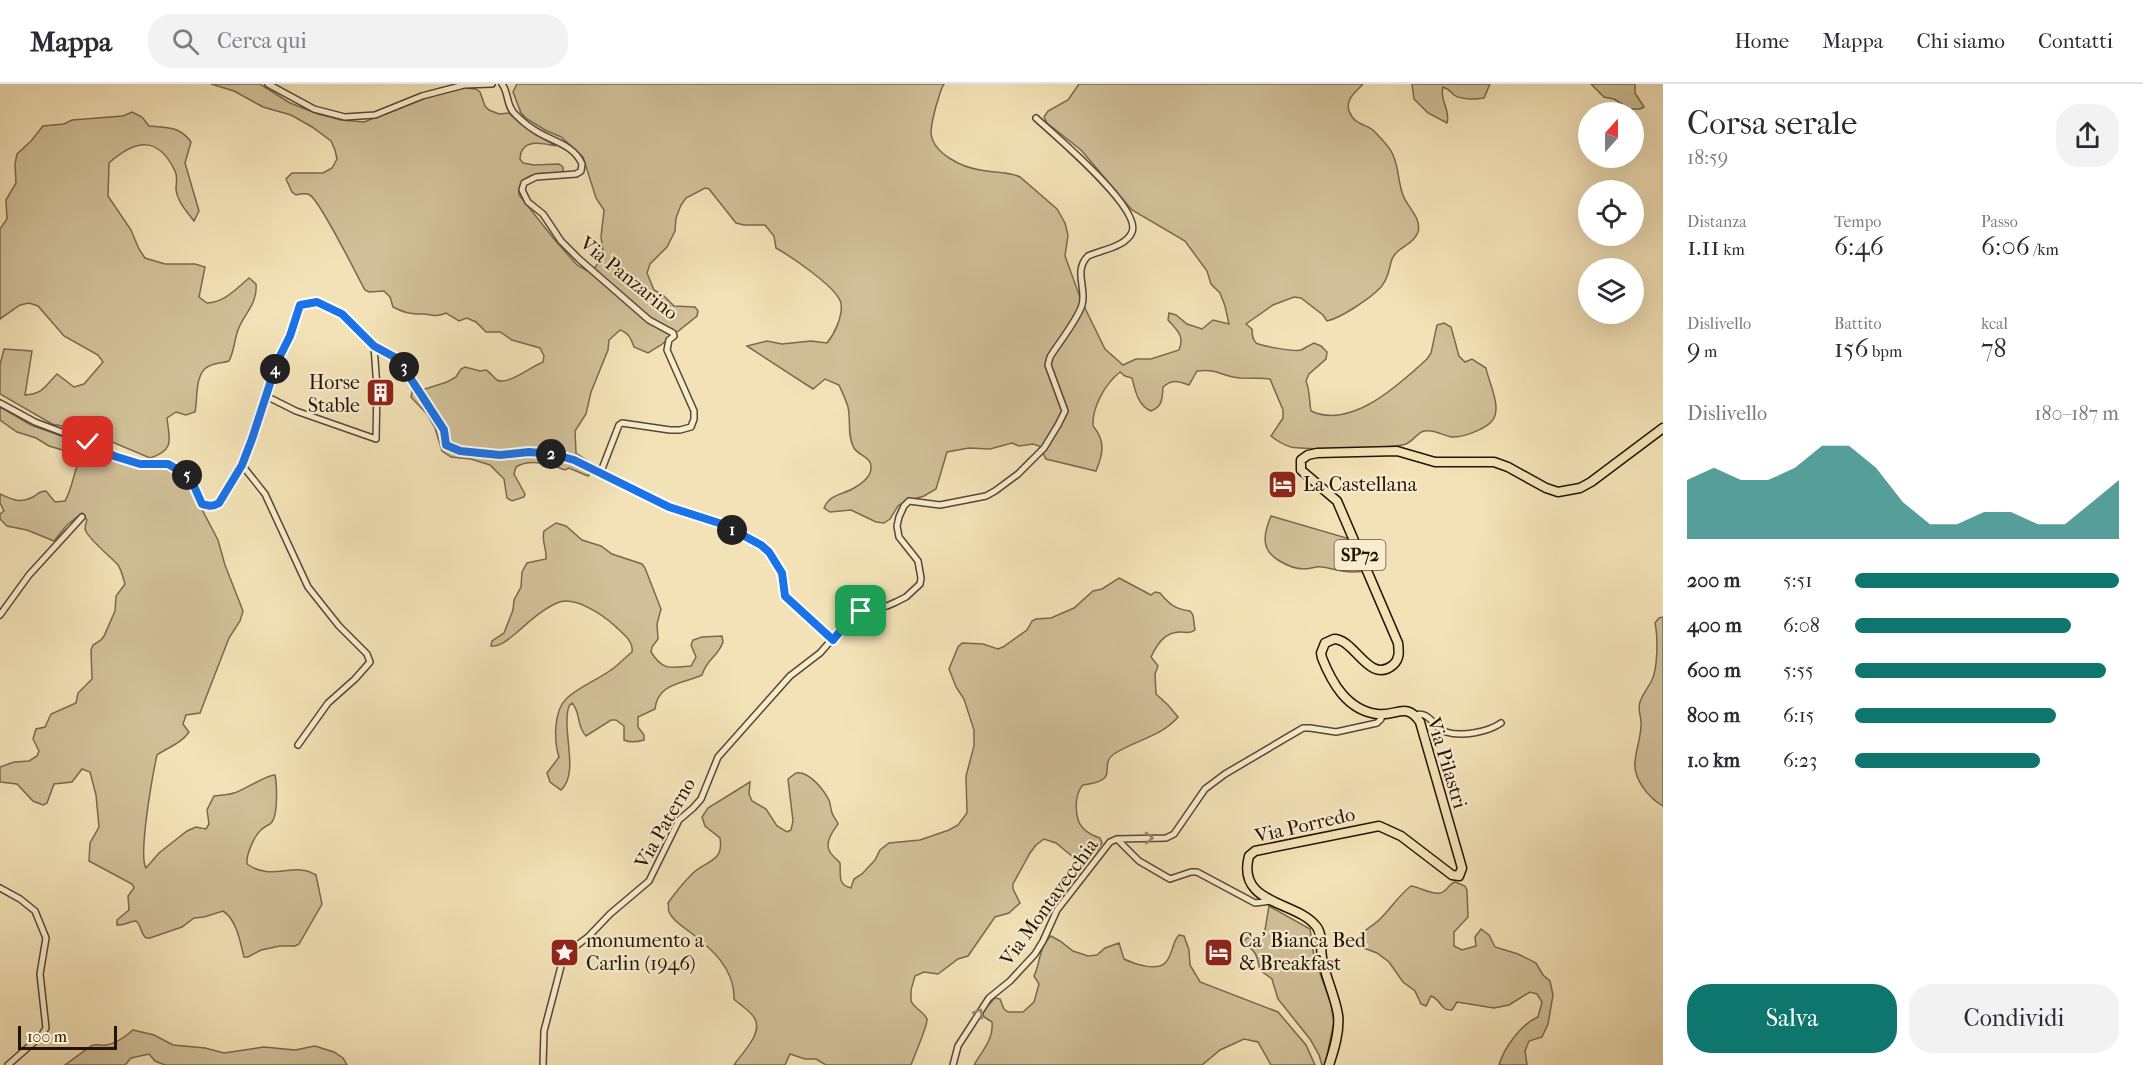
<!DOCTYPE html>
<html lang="it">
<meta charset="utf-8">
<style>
body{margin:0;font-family:"IM FELL French Canon",serif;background:#f2f2f3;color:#2b2b33;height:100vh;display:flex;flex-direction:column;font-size:22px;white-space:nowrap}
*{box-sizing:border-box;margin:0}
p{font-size:20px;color:#7c7c81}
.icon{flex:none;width:33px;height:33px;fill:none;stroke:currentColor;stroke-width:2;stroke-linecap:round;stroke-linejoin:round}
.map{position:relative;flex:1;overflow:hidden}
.panel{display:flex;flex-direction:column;background:#fff;width:480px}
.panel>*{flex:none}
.needle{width:39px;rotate:21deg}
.buttons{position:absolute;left:1578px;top:18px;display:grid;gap:12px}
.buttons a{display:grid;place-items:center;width:66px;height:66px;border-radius:50%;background:#fff;box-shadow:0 6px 24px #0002;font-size:30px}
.scale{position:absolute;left:18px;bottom:15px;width:99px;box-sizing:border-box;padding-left:6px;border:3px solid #251300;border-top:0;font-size:16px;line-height:21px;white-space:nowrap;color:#251300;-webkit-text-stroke:4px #f7ecd0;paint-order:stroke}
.pin{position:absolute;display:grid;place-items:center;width:51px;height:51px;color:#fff;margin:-26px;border-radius:12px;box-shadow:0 3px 9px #0006}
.km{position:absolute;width:30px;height:30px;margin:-15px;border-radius:50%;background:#222;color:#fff;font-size:16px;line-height:30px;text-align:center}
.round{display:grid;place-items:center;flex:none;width:63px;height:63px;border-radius:24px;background:#f2f2f3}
.head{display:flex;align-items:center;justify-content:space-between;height:102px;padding:0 24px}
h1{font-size:33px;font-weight:600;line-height:45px}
.stats{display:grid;grid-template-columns:repeat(3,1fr);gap:9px;height:102px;padding:6px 24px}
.stats div{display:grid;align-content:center}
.stats b{font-size:26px;font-weight:600}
.stats small{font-size:16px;font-weight:400}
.stats p{font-size:16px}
.chart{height:168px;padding:12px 24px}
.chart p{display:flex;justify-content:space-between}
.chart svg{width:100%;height:108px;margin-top:6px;fill:#0f766e;opacity:.7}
.action{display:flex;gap:12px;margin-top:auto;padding:12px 24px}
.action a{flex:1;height:69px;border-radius:24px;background:#0f766e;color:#fff;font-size:24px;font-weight:600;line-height:69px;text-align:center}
.action a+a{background:#f2f2f3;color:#2b2b33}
ul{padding:0 24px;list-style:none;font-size:20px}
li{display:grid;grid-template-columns:96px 72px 1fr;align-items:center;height:45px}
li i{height:15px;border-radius:8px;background:#0f766e}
header{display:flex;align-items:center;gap:36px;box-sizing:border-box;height:84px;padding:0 30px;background:#fff;border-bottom:2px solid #e1e1e2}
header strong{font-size:28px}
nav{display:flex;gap:33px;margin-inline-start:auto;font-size:21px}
.search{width:420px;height:54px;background:#f2f2f3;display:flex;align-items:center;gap:15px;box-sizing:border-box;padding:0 21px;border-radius:24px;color:#7c7c81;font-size:22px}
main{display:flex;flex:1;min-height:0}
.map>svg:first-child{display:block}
.green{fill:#d0bf98;stroke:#7a694c;stroke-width:1.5}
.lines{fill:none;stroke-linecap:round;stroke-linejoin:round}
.minor-casing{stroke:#58472e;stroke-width:8}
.primary-casing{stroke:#251300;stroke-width:11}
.minor{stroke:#f7ecd0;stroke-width:5}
.primary{stroke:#f3e2b7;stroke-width:8}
.oneway{stroke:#988a72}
.route-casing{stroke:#fff;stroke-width:12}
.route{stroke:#1a73e8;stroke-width:8}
.labels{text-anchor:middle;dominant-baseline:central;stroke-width:4.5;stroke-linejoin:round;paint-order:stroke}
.shield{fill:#f7ecd0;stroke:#64543e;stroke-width:1.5}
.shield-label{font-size:18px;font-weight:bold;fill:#251300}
.street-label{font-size:20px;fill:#251300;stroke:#f7ecd0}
.poi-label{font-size:20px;fill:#251300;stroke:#f7ecd0;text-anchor:start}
</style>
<header>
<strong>Mappa</strong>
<div class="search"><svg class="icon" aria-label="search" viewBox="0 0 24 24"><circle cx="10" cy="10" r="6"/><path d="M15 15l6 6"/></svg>Cerca qui</div>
<nav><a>Home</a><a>Mappa</a><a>Chi siamo</a><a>Contatti</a></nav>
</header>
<main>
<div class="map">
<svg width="1663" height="981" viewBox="0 0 1663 981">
<rect width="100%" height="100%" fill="#f3e2b7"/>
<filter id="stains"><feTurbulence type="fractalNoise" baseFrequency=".00333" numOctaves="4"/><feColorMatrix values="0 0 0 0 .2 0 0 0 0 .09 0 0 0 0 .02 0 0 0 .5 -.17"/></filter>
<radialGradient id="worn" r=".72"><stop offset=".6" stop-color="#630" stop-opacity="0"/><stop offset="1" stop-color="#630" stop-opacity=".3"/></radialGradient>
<path class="green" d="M211,0H260L290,19L318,30L341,36L364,38L436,10L465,4L476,5L480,8L485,22L489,26L499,30L509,29L521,40L556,62C542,59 521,54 520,75L523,79L534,81L559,80L563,83V89C547,89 516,86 519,111L554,155L577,181L591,189L599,178L603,167L601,153L604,126L596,114L583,73L561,53L545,46L527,35L521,29L513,8L517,0H944C940,6 939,14 936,22C934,31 931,39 931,49C933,70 962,83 980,86C993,89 1008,87 1020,93L1057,125L1065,139L1068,151L1065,172L1081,216L1105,265L1123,281L1136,275H1151L1179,266C1185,252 1177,246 1168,236L1169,229L1176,231L1187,240L1202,245L1213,236L1229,240L1225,222L1220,209L1211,200L1207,187L1185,157L1132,126L1081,66L1047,39L1044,33L1048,27L1068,16L1079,0H1363C1356,8 1345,15 1349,27C1355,43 1368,39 1376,49C1382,56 1390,63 1393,71C1399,84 1398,98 1403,111C1407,123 1422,134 1418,148C1413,162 1395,163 1391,178C1389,187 1387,196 1381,203C1371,214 1341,234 1327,237L1323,231L1301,214L1294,213L1273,221L1246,240L1252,245C1252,250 1252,255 1256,259C1261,262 1295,268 1301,266C1305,264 1310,261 1314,259L1321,262L1327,268L1326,275L1309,290L1306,297C1310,306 1309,317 1311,327C1351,346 1400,300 1427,275L1431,269L1437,241L1444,239L1451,243L1459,272L1465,278L1472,275L1486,284C1488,297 1503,324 1492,337C1485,345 1463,354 1451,353C1442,351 1434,345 1424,347C1417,349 1413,357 1406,360C1393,365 1307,366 1291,363C1284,361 1277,357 1271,352L1283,334V326L1270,295C1260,294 1250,294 1240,294C1222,293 1218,284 1197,287L1189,301C1178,297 1172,295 1163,303C1162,315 1163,322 1151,327C1138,322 1135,306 1132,294L1125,292L1120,288C1105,300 1092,323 1093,342C1106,357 1103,370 1096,387L1046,375L1039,362L1033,360L1019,362L1012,359L990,365L969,364L947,368L936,405L924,412L904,418L898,422L890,435L884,439L876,438L851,426L830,428L824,424C830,410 842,411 854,404C861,400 871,393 871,384C872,373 859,372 854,364C847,352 851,336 848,323C846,316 842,308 839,301L825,295L813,305L747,262L767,257L782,260L811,257L827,259C835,249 843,232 841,219C837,203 790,172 776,164L774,152L765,141H744L736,139L709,105L705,104L686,114L681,121L676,134L675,147L667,163L650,180L647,189L654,206L663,211L674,222L695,223L698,227L697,232L661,261L648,269L634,263C631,255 629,249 620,246L609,256L608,266L591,308L586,330L575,347L576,369L589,378L591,388L588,392L569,384L565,386C550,380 530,374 516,383L514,390L525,410L524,413L512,417L507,414L504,395L490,381L471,375L451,373L442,367L435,344L427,330L411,313L413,303L422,306L447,298L456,293L461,285L465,283L480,287L486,286C491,289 493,293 497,296C507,302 532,282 543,278L544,272L540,264L512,256L500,248H486L476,238L467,234L459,237L446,229C434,234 433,230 422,230C410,230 405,229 393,223L390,213L384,207L369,208L365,206C356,190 321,118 310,111C306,109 300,110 296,111L292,108L286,95L292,89H323L332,84L337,75L335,66L331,57L312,43L291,31L263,23L234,7Z
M1412,0H1490L1484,14C1476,15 1461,16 1454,11C1450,7 1449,5 1443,3C1439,16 1451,26 1447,39L1428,29L1414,15Z
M1591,0H1635V9L1644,23L1640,25H1630L1614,15L1604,13Z
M132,28L142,33L149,42C167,44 180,42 191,58L185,79L199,127L194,137C187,128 177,117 176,105C176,99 178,93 175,87C158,51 135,56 109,79L108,112L131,146L139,165L145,174L165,180H195L205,183L199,213L207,219C225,218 236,205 249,194L256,200C258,221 242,231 237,249C234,259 234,267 229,277C223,279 215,279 209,282C194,289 198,315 195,328L186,331L176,328L167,334C169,354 176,366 150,374L86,347L52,340L0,310V281L4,265L32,267L25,311C43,310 45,302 57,290L74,303L84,300L103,278L98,271L64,252L38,222L29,219L20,221L0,235V145L7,135L6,116L16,99L15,80L17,70L31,57L43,42L64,40L72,36L123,32Z
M0,323L31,341L89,362L115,376L141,385H166L186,395L218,456L225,481L243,527L240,537L229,554L200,629L186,631L183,640L189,648C181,660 168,663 157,671C153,689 138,771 146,784L159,769L187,747L196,743L206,745L209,740L207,726L214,712C220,711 228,711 234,709C244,706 266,691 275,691C277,701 278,730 272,738C269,742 264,742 261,746C254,752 246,771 247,780C272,798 294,777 316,791L322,820L299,860L295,862H280L261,866L248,873H244C240,858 237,836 223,827L204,833L194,834L182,843L150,854H146C140,849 142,842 136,837C129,837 125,842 117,841V836L129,826L128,812L134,804L132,800L89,777L90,759L99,743L96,711L90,688L82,685L72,698L54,700L47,719L43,721L33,717L17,700L0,698V683L14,678L29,677L37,672L39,667L33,655L36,645L45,643L51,630L76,619L78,609L92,595L91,566L93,561L101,556L104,552L115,527L116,512L125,500C123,494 122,487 118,481C112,474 86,453 85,445C85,443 86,438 87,436L82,429L67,441L54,457L27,446L7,442L0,435V430L4,427L0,419V410C11,415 20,420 33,413C39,410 38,407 46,407L55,418L65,417C72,405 73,392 78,379L69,368L49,362L36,354L17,348L0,336Z
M1271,432L1350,455L1363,487C1349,490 1336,485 1322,483C1316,482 1310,485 1304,485C1294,485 1286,481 1278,476C1260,465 1264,449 1271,432Z
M556,439L566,442L582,456L601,462L612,470L642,480L645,484L661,525L657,540L658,555L652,563L651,568C663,587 670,584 691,582L696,573L691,561L693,556L702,553L722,552L723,558C718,573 707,574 702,591C682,600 658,599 655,625L638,633V643L644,651V656C637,658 630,659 624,656V642L616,636H611L586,652C576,642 581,628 572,619L569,622C561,646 580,689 561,706L550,698L547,689L559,673C554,657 553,627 567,614C579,603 597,596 611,586C619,581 624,574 632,568C634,557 622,549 615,542C603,531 574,511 557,519C541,526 528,539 515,550C509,555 500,563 491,562L492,557L504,549L513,526L514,516L521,503L522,488L527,479L546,475C547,465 541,456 544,447Z
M1119,494L1151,511L1155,508L1160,509C1169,520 1175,525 1190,527L1193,531L1195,546C1190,550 1187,548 1180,548C1165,548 1157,560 1151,573L1158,582L1155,590L1156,610L1168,621L1178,633C1161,653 1135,656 1114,670C1097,682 1123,696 1083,701C1074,710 1074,735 1083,744C1088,750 1094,752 1100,754L1102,759C1097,768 1088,776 1078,777L1056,759L1044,755L1036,761L1030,769L1013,800V805L1020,819L1009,829L995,833L968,872L958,875L938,890L924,888L915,892L911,906V917C914,924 924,928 927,935C928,941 914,972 911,981H826L816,975H805L790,970L785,981H734C741,970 763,950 755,935C752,928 740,921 734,915C735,885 712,865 690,848C683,843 672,836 669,828C668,825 669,822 668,819C675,809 685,797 693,789C707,776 724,778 720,754L705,742L702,733L708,724L750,698L749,710L752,717L766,725L777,742L787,748L791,746L793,737L788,695L796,689C809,687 823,705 829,716C831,721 830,726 833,731C834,734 837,736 838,740C833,747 824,759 830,768C832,772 837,775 840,779C841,790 837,801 851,804L854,795L862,790L875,776L880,766L889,759L920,756L949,746L958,741L967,729L966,692L974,662V646L964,615L956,603L949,585L958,563L962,559L983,560L998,565L1003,563L1027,546L1032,537L1036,535L1051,534L1074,524L1093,507L1102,505Z
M1663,533V722C1649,714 1633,695 1635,678C1636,665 1641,653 1641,641C1642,633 1637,626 1640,618C1642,611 1647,605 1651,598C1658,586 1658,553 1655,539L1659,534Z
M1455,798L1465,802L1467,806L1468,833L1454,848V862L1462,866L1476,862L1475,853L1481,845L1489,851L1495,863L1518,870L1536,879L1543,891L1550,897L1553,911L1548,940L1542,953L1529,957L1525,967L1527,981H1499C1504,964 1521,940 1538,933L1542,918L1537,910L1530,908L1509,921L1494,924L1457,918L1452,926C1440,927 1441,915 1431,912L1426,922L1421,920L1415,907L1403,898L1389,878L1377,869L1358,862L1356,858C1361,846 1373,843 1381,834C1391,824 1399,811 1411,802C1420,803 1431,811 1440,809C1447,808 1448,800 1455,798Z
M1269,822L1310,845L1314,872L1331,920L1334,938L1325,981H1322L1319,971L1310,955L1278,915L1272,895L1260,886C1257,871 1256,866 1242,859L1247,854L1264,852Z
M1179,851L1184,852L1189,866L1190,881L1200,898L1278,928L1306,961L1315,981H1271L1258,958L1244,955L1220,966L1202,981H974C982,967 994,955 992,938L984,933L982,928L995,914L1000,915L1004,925L1008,928H1023L1034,918L1039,900L1034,892C1041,878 1038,864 1051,852L1060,857L1073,867L1088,872L1097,871L1105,864L1119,859L1124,875C1134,880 1158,888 1166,878C1173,870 1172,858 1179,851Z
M133,946L154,951L173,961L205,964L224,969L264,963L295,966L315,962L334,968L343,974L347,981H165L155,977L149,970L131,974L125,981H65L91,962C98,959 100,962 106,961C116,960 126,952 133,946Z"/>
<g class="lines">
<defs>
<path id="minor" d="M268,0L314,25L345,33L375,31L422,12L464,1L492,0
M502,0C509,9 506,22 515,30C520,35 526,41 533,45C549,57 573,59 582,80L581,87L576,90L536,93L524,99L522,106L528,118L543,130L561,157L579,175L649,236L673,249L674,252L669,256L667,266L694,327V335L691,343L680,346H670L622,339L619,341L600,390
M266,312L296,327L376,355L377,304L374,262
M0,319L35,338L88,358L114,371L140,380H168L190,393L202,420C209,422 212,423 219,419L242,381L252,355L276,283L290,252L300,221L317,218L342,230L374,262L398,275L424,313L444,346L446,361L460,367L500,371L529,368L553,370L574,376L669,423L700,435L722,440L761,461L769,468L782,489L785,512L833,556
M242,381L265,410L308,503L339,542L367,570L370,578L355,595L328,619L298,661
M0,531L29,491L82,433
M1415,631C1429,626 1434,644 1446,648C1462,653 1488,648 1501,639
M1117,755L1139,777L1170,795L1191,788H1197L1255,819L1272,817
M0,804L20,815L35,827L46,854L40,890L46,944L41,952L8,981
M543,981L544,947L564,871L588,853L610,830L649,797L679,736L693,724L701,715L718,673L790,592L820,569L850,535L865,525L887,522L896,518L906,513L920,500L921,494L918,477L899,453L897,442L899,433L904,422L909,417L940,421L986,412L995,407L1018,390L1044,364L1058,341L1065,327L1048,281L1050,273C1058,260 1078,235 1082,221C1087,204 1073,187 1088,172C1101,166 1126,163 1132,148C1142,124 1053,50 1036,34
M953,981L958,962L989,914L1010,897L1035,870L1043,857L1057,826L1110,758L1117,755L1166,754L1174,750L1205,705L1225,690L1303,644H1310L1336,648L1377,639L1381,635L1382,630"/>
<path id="primary" d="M1329,981C1334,966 1340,947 1338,931C1335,911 1325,893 1322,873C1320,863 1323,850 1316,842C1297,817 1236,821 1249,772L1255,767L1379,742L1401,752L1452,791L1459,792L1462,784L1420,638C1406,617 1396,633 1377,630C1347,626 1332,599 1322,574L1321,569L1325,559L1334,555C1355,555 1369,601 1393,581C1400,575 1399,567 1398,559L1337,417L1301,386V376L1308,371L1317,369L1397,367L1435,378H1494L1508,383L1546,404L1558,408L1580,404L1591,398L1663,344"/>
</defs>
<use href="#minor" class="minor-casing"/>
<use href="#primary" class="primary-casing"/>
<use href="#minor" class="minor"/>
<use href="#primary" class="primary"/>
</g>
<defs><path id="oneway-chevron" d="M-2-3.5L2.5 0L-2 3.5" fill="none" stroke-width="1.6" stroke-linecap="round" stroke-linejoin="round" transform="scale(1.5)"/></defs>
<g class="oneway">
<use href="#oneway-chevron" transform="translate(1149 754) rotate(-1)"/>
<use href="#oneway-chevron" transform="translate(979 929) rotate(-57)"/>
</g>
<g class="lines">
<defs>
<path id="route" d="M88,358L114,372L140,380H168L190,393L202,420C209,422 212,423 219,419L242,381L252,355L277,278L290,252L300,221L317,218L342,230L374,262L398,275L444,346L446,361L460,367L500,371L529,368L553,370L574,376L669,423L722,440L761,461L769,468L782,489L785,512L833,556L850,535L861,527"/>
</defs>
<use href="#route" class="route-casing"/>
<use href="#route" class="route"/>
</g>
<defs>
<symbol id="building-square" viewBox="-11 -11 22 22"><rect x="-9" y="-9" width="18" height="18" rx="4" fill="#8f2418" stroke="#f7ecd0"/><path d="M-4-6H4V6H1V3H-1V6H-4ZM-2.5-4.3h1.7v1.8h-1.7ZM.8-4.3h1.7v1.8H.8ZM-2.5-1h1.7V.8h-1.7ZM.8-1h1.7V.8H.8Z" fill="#fff"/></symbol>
<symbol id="hotel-square" viewBox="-11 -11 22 22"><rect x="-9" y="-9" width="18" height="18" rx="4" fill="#8f2418" stroke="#f7ecd0"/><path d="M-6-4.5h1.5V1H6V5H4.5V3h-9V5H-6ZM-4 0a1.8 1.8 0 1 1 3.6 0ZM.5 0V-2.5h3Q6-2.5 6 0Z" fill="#fff"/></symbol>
<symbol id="sight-square" viewBox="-11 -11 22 22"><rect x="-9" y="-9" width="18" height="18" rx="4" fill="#8f2418" stroke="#f7ecd0"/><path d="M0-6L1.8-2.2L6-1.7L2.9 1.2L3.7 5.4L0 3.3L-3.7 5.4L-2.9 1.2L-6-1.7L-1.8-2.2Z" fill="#fff"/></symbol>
</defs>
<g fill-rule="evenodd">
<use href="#building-square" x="364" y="292" width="33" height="33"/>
<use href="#hotel-square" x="1266" y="384" width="33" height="33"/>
<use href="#sight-square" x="548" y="852" width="33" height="33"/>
<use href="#hotel-square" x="1202" y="852" width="33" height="33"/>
</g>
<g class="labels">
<rect class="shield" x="1334.5" y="456" width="51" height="30" rx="4.5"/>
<g class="shield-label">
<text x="1360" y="471">SP72</text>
</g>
<g class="street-label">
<text transform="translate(629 194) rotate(39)">Via Panzarino</text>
<text transform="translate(1447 679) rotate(73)">Via Pilastri</text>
<text transform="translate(665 739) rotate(-60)">Via Paterno</text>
<text transform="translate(1305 741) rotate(-13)">Via Porredo</text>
<text transform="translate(1049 818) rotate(-54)">Via Montavecchia</text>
</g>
<g class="poi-label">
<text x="360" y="298" text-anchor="end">Horse<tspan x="360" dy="23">Stable</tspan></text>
<text x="1303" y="400">La Castellana</text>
<text x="586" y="856">monumento a<tspan x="586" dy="23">Carlin (1946)</tspan></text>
<text x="1239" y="856">Ca' Bianca Bed<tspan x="1239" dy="23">&amp; Breakfast</tspan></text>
</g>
</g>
<rect width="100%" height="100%" filter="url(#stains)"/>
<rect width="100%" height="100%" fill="url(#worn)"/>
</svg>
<div class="buttons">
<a><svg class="needle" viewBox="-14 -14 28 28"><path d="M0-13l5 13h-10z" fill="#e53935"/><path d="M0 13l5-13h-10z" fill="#7c7c81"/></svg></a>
<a><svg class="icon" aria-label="locate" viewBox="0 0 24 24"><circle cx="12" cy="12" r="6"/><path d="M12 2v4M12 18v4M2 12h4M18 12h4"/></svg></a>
<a><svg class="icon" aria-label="layers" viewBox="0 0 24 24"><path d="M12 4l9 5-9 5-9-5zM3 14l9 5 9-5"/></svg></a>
</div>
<div class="scale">100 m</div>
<div class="pin" style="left:861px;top:527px;background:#1e9e55"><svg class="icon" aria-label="arrive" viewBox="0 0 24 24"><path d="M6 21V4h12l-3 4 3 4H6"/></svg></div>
<div class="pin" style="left:88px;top:358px;background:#d93025"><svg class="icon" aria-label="check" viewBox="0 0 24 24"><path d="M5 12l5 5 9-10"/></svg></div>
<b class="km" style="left:732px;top:446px">1</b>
<b class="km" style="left:551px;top:370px">2</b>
<b class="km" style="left:404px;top:283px">3</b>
<b class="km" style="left:275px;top:285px">4</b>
<b class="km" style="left:187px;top:391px">5</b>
</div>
<section class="panel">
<div class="head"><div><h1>Corsa serale</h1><p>18:59</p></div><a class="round"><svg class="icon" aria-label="share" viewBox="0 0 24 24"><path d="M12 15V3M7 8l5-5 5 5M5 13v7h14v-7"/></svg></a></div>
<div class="stats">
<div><p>Distanza</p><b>1.11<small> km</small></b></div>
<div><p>Tempo</p><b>6:46</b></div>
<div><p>Passo</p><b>6:06<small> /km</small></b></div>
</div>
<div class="stats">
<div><p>Dislivello</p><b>9<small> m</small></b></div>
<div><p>Battito</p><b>156<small> bpm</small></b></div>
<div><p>kcal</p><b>78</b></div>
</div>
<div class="chart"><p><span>Dislivello</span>180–187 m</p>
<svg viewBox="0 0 160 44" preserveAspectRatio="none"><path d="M0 44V20L10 15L20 20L30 20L40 15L50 6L60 6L70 15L80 29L90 38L100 38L110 33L120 33L130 38L140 38L150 29L160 20V44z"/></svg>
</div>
<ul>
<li><b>200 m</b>5:51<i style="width:100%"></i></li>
<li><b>400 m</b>6:08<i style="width:82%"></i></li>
<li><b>600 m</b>5:55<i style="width:95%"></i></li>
<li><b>800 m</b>6:15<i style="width:76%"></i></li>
<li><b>1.0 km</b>6:23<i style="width:70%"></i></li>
</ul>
<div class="action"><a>Salva</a><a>Condividi</a></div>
</section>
</main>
